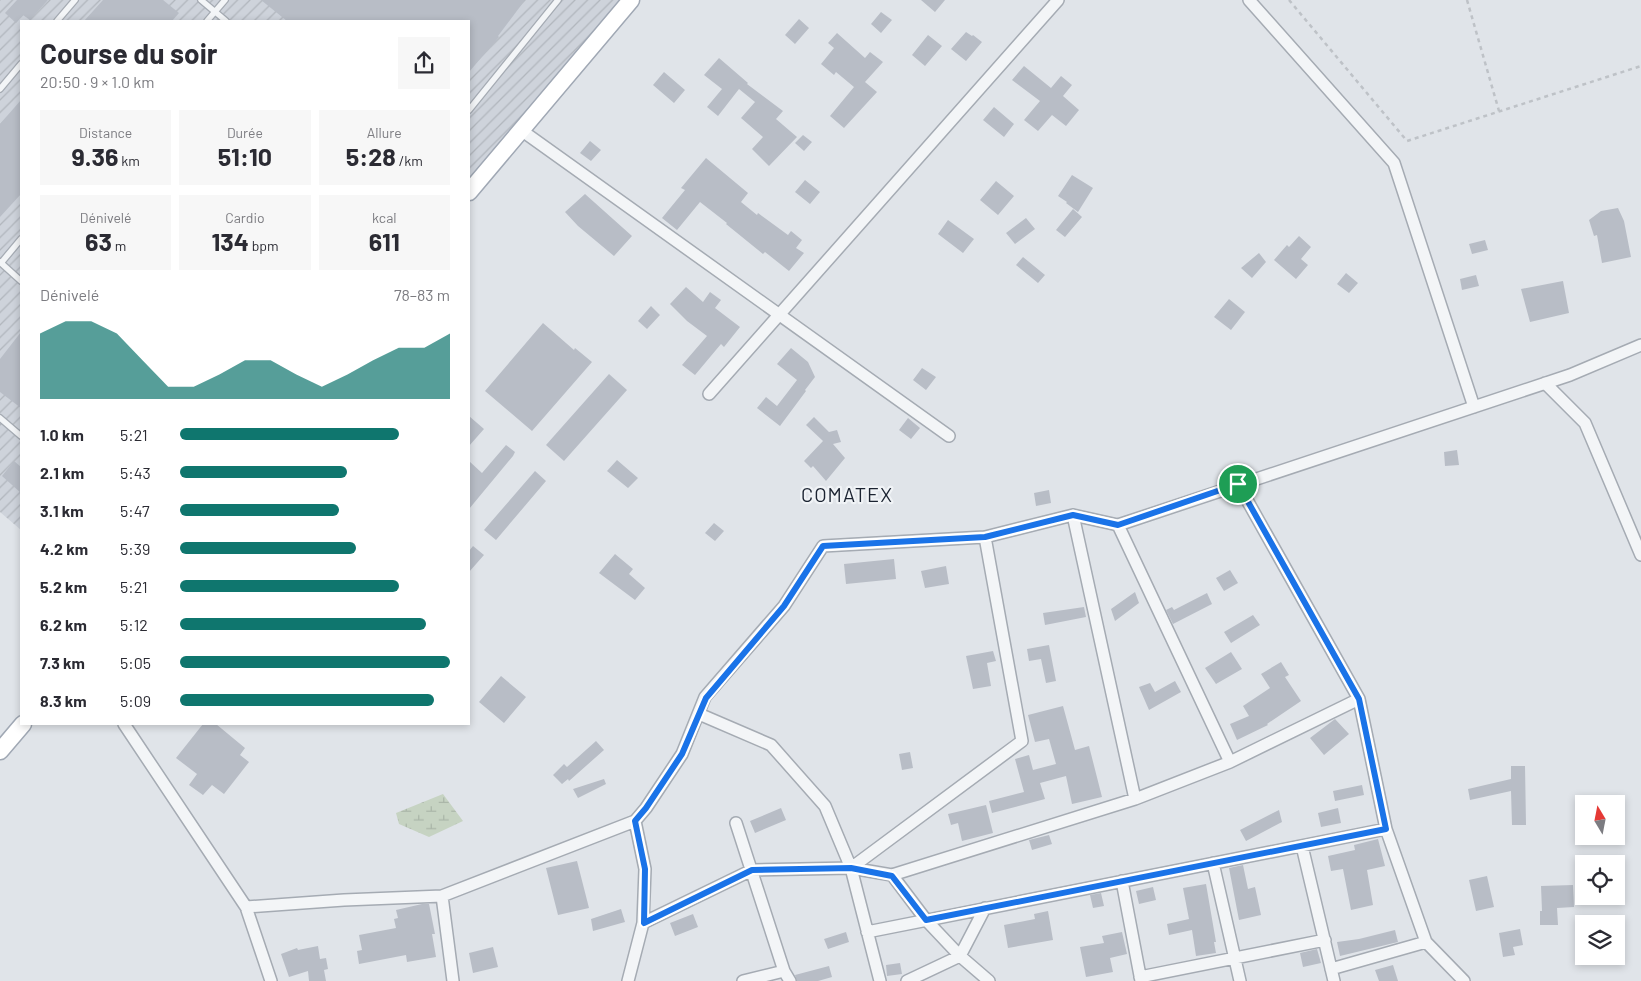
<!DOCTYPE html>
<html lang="fr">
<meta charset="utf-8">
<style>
body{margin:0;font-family:Barlow,sans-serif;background:#f7f7f7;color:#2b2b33;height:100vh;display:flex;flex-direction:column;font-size:19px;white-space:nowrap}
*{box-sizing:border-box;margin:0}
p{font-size:16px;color:#7c7c81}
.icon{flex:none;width:28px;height:28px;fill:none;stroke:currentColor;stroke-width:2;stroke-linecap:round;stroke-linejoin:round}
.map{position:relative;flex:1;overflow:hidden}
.panel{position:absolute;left:20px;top:20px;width:450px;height:705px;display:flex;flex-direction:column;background:#fff;border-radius:0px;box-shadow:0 2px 8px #0003}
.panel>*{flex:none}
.needle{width:32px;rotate:350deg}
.buttons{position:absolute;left:1575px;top:795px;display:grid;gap:10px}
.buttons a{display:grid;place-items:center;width:50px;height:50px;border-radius:0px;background:#fff;box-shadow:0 2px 8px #0003;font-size:25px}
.pin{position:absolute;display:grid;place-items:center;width:42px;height:42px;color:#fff;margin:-21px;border:2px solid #fff;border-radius:50%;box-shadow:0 1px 5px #0007}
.round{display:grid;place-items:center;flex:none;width:52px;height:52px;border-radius:0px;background:#f7f7f7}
.head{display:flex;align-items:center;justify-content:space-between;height:85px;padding:0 20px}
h1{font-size:28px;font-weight:700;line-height:38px}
.metrics{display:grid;grid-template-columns:repeat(3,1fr);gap:8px;height:85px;padding:5px 20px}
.metrics div{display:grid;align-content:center;border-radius:0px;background:#f7f7f7;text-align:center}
.metrics b{font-size:25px;font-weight:700}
.metrics small{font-size:14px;font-weight:400}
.metrics p{font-size:14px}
.chart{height:140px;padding:10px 20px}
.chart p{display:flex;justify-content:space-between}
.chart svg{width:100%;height:90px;margin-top:5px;fill:#0f766e;opacity:.7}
ul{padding:0 20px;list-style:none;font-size:16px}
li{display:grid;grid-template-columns:80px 60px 1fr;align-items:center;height:38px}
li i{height:12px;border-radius:6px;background:#0f766e}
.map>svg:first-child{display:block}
.industrial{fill:url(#industrial-furrows)}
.wetland{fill:url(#wetland-marsh)}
.building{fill:#b8bdc6}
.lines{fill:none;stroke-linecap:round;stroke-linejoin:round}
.lane-casing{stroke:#a5abb3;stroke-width:8}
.street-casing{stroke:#a5abb3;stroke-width:14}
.primary-casing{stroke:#a0a8b4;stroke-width:19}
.path{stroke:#bec2c7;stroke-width:2.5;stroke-dasharray:4 4;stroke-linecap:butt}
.lane{stroke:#f3f5f7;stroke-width:5.5}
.street{stroke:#f3f5f7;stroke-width:11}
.primary{stroke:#fff;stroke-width:16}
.route-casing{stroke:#fff;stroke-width:10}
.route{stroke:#1a73e8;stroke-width:6}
.labels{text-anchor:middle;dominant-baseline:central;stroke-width:4.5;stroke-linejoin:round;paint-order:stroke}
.quarter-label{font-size:20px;letter-spacing:1px;fill:#1b2331;stroke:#f0f3f6}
</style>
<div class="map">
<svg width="1641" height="981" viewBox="0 0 1641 981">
<defs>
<pattern id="industrial-furrows" width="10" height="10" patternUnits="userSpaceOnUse" patternTransform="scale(1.25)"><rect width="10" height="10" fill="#ced3db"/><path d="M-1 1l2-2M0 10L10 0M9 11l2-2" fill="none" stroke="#b1b6bd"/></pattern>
<pattern id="wetland-marsh" width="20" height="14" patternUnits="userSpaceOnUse" patternTransform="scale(1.25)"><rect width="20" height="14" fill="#c6d3c2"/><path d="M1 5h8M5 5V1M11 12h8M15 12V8" fill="none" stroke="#aab6a8"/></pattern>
</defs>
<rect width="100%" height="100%" fill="#e0e4e9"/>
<path class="industrial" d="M0,0H624L469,184V21H21V530L0,512Z"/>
<path class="wetland" d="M443,794L463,821L429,837L399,824L396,813Z"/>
<path class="building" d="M17,0H48L30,20L23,15L16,23L5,13Z
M103,0H163L179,13L172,21H84Z
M261,0H525L498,36L499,37L469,72V21H287Z
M921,0H945L935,12Z
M881,12L892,20L881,33L871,24Z
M799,19L809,28L795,44L785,35Z
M966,32L972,36L973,35L982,42L966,61L951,49Z
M837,33L865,58L870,52L883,62L865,82L877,92L844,128L830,116L854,87L836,72L834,75L821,64L834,48L828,43Z
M928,35L942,46L925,66L912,55Z
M719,58L748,83L747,84L783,111L776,119L797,137L769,166L752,149L763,137L741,118L755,102L739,89L718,116L707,107L722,89L704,75Z
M1024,66L1051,88L1061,76L1072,85L1063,96L1079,110L1066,126L1052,115L1038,131L1024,120L1040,101L1012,80Z
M664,72L685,90L674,103L653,85Z
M21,100V194L0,217V124Z
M994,107L1014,124L1004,137L983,120Z
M803,135L812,142L804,151L795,143Z
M590,141L601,150L591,161L580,153Z
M706,158L748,193L741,202L757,215L758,213L788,235L791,231L802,240L796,248L804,253L789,271L765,252L763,254L726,224L727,223L700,202L677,230L662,218L685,190L681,188Z
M1072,175L1093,188L1078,212L1066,203L1067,202L1058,196Z
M805,180L820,192L810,204L795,192Z
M996,181L1014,196L998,215L980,200Z
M585,194L632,236L614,256L578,226L565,212Z
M1618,208L1624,221L1631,257L1602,263L1597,235L1594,236L1589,220L1601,211Z
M1073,209L1082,217L1065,237L1056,230Z
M1026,218L1035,229L1015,244L1006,233Z
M948,220L974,239L963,253L938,234Z
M1299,236L1311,247L1301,259L1308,265L1296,279L1274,260L1287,245L1289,247Z
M1485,240L1488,250L1472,254L1469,244Z
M1259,253L1266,262L1252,278L1241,268Z
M1023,257L1045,275L1038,283L1016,265Z
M1346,273L1358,283L1349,293L1337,284Z
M1476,275L1479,286L1462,290L1460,279Z
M1563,281L1569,313L1530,322L1521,289Z
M686,287L703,302L710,292L721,300L715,308L740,327L724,347L721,344L695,375L682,365L707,336L687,321L670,304Z
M1229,299L1245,312L1231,330L1214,317Z
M651,306L660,315L647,329L638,321Z
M543,323L574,350L575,348L592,362L532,431L485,391Z
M21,332V408L0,392V359Z
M791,348L808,362L815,377L805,390L806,391L780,426L757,408L766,397L777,406L797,380L777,364Z
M922,368L936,377L926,390L913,380Z
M609,374L627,390L564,461L546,445Z
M469,416L484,429L469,446Z
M814,417L829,432L837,430L841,442L833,444L845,458L826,481L813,466L811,468L804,461L823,441L806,425Z
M908,418L920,428L911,439L899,430Z
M506,445L515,452L513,456L469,509V461L482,473Z
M1457,450L1459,465L1445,466L1444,452Z
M617,460L638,478L628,488L607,471Z
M14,461L21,467V493L2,476Z
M535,471L546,481L496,540L484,530Z
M1049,490L1051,503L1036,506L1034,493Z
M714,523L724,531L715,541L705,533Z
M473,546L484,555L469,572V551Z
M615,554L633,569L629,574L645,588L635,600L599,573Z
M894,559L896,579L846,584L844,564Z
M946,566L949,584L925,588L921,571Z
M1230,570L1238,583L1224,591L1216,578Z
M1135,592L1139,603L1115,621L1111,609Z
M1207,593L1212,604L1173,624L1166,610L1172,607L1174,610Z
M1084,607L1086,617L1045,625L1043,613Z
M1253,615L1260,625L1231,643L1224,632Z
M1049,645L1056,681L1046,683L1041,659L1029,661L1027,649Z
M993,651L996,661L987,663L991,686L973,689L966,656Z
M1231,652L1242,669L1216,684L1205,668Z
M1281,662L1289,675L1285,677L1301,701L1267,724L1268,725L1237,740L1230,724L1249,716L1243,706L1270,688L1261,674Z
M501,676L526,697L504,723L479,702Z
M1175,681L1181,692L1149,710L1139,687L1150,683L1155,692Z
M1063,706L1075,750L1089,746L1102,797L1072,804L1066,776L1040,783L1045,799L992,813L989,801L1024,792L1015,759L1029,755L1033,770L1056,764L1049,739L1035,742L1028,715Z
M1335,719L1349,734L1324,755L1310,738Z
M203,724H216L245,748L240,755L249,762L224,794L212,785L203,795L189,785L197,774L176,758Z
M596,741L604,750L569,781L568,779L562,784L553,775L564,764L567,767Z
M910,752L913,768L902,770L899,754Z
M1511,766H1525L1526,825H1512L1511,791L1470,800L1468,789L1511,779Z
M604,779L606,784L578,798L573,789Z
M1362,785L1364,795L1335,801L1333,791Z
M986,805L993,833L962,841L958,823L951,825L948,814Z
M781,808L786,820L755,833L750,821Z
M1338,808L1341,823L1321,827L1318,813Z
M1279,810L1282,822L1246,841L1240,830Z
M1049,835L1052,844L1032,850L1029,840Z
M1378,839L1385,866L1367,870L1373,905L1351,910L1343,869L1331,871L1328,856L1355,850L1354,845Z
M577,861L589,908L558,915L546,868Z
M1243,865L1248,889L1255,887L1261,915L1239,920L1229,868Z
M1487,876L1494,907L1476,911L1469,880Z
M1206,884L1216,942H1214L1216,953L1196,956L1192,930L1169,935L1167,924L1189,919L1183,888Z
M1573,885L1574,907L1557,908L1558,925H1540V911H1542L1541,886Z
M1153,887L1156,900L1139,904L1136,891Z
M1101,893L1104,906L1093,908L1090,895Z
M422,904H429L435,934H432L436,957L407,962L406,955L359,964L357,951L362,950L359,935L396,928L394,919L398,918L396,910Z
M621,909L625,922L593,931L591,919Z
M1048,911L1053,940L1008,948L1004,925L1035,919L1034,914Z
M693,914L698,927L675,936L670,923Z
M1520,929L1523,945L1513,947L1515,955L1503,957L1499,933Z
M1395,930L1398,942L1340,956L1337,942L1359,939Z
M846,932L849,942L828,949L824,939Z
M1122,932L1127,954L1110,958L1113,972L1086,977L1080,947L1104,943L1102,936Z
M318,946L320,959L326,958L328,969L324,970L326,981H309L308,971L289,977L281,954L297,948L298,950Z
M493,947L498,967L473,973L469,953Z
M1317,949L1321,963L1303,967L1300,953Z
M900,963L902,974L887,976L886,965Z
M1393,965L1398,981H1379L1375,970Z
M829,966L832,977L818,981H797L795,975Z"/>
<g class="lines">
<defs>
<path id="lane" d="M201,0L226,21
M57,21L75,0
M207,21L225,0
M0,89L21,64
M469,110L558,0
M0,262L21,281
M1,263L21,239
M0,418L21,436"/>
<path id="street" d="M1249,0L1394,163L1474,407
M521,130L949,436
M1545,383L1585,423L1641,555
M709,394L1058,0
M1238,484L1359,699L1386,829L1426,942L1464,981
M1073,515L1135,799
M1118,525L1230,762
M699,714L771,745L825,806L851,868L880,981
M124,724L246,907L271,981
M736,823L784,971L790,981
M1302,846L1334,981
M1213,863L1240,981
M851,868L1022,741L985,537
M892,875L926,920L960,956L989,981
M1122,881L1141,981
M442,896L453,981
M246,907L344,900L442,896L635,821L646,808L682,754L705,697L784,606L823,546L985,537L1073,515L1118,525L1570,375L1641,345
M643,923L752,870L851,868L892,875L1135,799L1230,762L1359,699
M867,932L1386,829
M1331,969L1426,942
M1140,977L1325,940
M628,981L643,923L645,869L635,821
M743,981L784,971
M907,981L960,956L985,908"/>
<path id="primary" d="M469,192L631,0
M0,751L23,724"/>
</defs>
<use href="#lane" class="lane-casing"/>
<use href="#street" class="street-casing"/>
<use href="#primary" class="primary-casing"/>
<path class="path" d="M1289,0L1407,141L1641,66
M1467,0L1499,111"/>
<use href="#lane" class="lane"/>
<use href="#street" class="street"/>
<use href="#primary" class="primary"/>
</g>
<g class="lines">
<defs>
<path id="route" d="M1238,484L1359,699L1386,829L926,920L892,876L851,868L752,870L644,923L645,869L635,821L646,808L682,754L706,698L784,606L823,546L985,537L1073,515L1118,525Z"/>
</defs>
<use href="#route" class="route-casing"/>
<use href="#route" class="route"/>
</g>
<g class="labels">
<g class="quarter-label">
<text x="847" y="494">COMATEX</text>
</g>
</g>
</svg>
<div class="buttons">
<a><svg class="needle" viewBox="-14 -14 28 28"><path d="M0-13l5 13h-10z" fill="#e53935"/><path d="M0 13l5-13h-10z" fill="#7c7c81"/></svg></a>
<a><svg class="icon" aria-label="locate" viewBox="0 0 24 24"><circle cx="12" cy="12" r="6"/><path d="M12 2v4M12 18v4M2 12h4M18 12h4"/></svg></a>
<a><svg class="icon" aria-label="layers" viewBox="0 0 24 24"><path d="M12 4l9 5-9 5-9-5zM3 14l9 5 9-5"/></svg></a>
</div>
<div class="pin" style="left:1238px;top:484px;background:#1e9e55"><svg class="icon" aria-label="arrive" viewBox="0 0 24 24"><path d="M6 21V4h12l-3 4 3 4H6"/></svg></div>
<section class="panel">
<div class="head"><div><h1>Course du soir</h1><p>20:50 · 9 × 1.0 km</p></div><a class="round"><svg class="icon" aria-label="share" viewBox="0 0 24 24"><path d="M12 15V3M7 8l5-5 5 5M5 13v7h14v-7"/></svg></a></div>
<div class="metrics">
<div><p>Distance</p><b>9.36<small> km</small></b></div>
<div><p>Durée</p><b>51:10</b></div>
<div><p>Allure</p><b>5:28<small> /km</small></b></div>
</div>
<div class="metrics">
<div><p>Dénivelé</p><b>63<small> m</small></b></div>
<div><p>Cardio</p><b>134<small> bpm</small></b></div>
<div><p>kcal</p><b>611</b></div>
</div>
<div class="chart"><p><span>Dénivelé</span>78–83 m</p>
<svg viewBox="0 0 160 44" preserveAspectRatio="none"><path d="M0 44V12L10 6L20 6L30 12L40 25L50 38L60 38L70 32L80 25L90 25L100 32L110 38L120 32L130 25L140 19L150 19L160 12V44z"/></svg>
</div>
<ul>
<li><b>1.0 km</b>5:21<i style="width:81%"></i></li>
<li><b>2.1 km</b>5:43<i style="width:62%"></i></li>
<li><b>3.1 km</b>5:47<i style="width:59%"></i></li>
<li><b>4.2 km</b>5:39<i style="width:65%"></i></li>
<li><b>5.2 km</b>5:21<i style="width:81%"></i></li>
<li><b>6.2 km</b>5:12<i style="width:91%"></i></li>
<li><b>7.3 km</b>5:05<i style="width:100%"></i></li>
<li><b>8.3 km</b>5:09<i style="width:94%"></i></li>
</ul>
</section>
</div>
